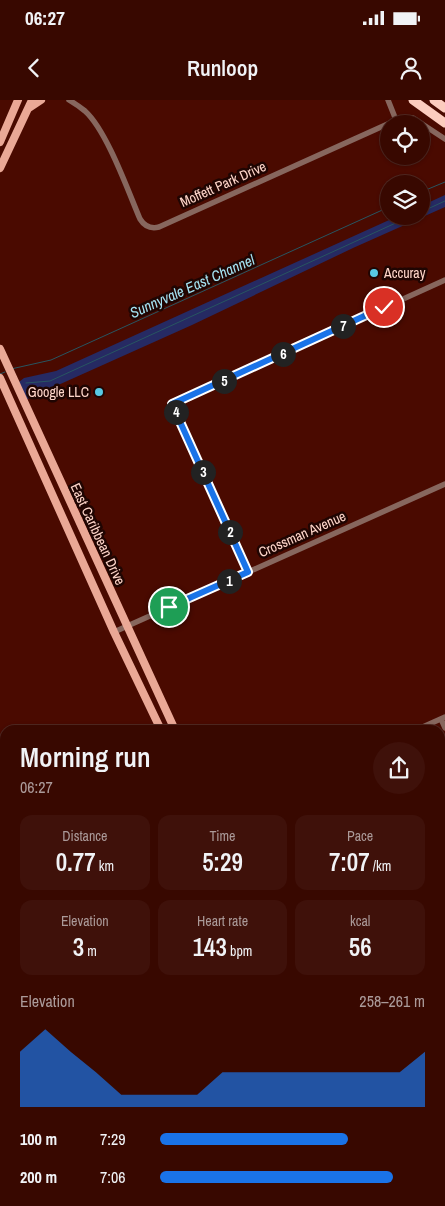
<!DOCTYPE html>
<meta charset="utf-8">
<style>
body{margin:0;font-family:"Archivo Narrow",sans-serif;background:#3f110a;color:#f1f3f6;height:100vh;display:flex;flex-direction:column;font-size:19px;white-space:nowrap}
*{box-sizing:border-box;margin:0}
p{font-size:16px;color:#ab9a99}
.icon{flex:none;width:28px;height:28px;fill:none;stroke:currentColor;stroke-width:2;stroke-linecap:round;stroke-linejoin:round}
.map{position:relative;flex:1;overflow:hidden}
.side{position:absolute;left:0px;top:625px;width:445px;height:481px;display:flex;flex-direction:column;background:#380800;border-radius:15px 15px 0 0;box-shadow:0 1px 4px #0004,0 0 0 1px #522922}
.side>*{flex:none}
.tools{position:absolute;left:380px;top:15px;display:grid;gap:10px}
.tools a{display:grid;place-items:center;width:50px;height:50px;border-radius:50%;background:#380800;box-shadow:0 1px 4px #0004,0 0 0 1px #522922;font-size:25px}
.pin{position:absolute;display:grid;place-items:center;width:42px;height:42px;color:#fff;margin:-21px;border:2px solid #fff;border-radius:50%;box-shadow:0 1px 5px #0007}
.km{position:absolute;width:25px;height:25px;margin:-12px;border-radius:50%;background:#222;color:#fff;font-size:14px;line-height:25px;text-align:center}
.round{display:grid;place-items:center;flex:none;width:52px;height:52px;border-radius:26px;background:#3f110a}
.summary{display:flex;align-items:center;justify-content:space-between;height:85px;padding:0 20px}
h1{font-size:28px;font-weight:600;line-height:38px}
.figures{display:grid;grid-template-columns:repeat(3,1fr);gap:8px;height:85px;padding:5px 20px}
.figures div{display:grid;align-content:center;border-radius:12px;background:#3f110a;text-align:center}
.figures b{font-size:25px;font-weight:600}
.figures small{font-size:14px;font-weight:400}
.figures p{font-size:14px}
.chart{height:140px;padding:10px 20px}
.chart p{display:flex;justify-content:space-between}
.chart svg{width:100%;height:90px;margin-top:5px;fill:#1a73e8;opacity:.7}
ul{padding:0 20px;list-style:none;font-size:16px}
li{display:grid;grid-template-columns:80px 60px 1fr;align-items:center;height:38px}
li i{height:12px;border-radius:6px;background:#1a73e8}
.status{display:flex;justify-content:space-between;align-items:center;height:35px;padding:0 25px;background:#380800;direction:ltr}
.status svg{height:14px;fill:currentColor}
header{display:flex;justify-content:space-between;align-items:center;height:65px;padding:0 20px;background:#380800;font-size:22px;font-weight:600}
.map>svg:first-child{display:block}
.green{fill:#262a63}
.water{fill:#285661}
.lines{fill:none;stroke-linecap:round;stroke-linejoin:round}
.stream{stroke:#285661;stroke-width:1}
.canal{stroke:#285661;stroke-width:4.5}
.minor{stroke:#87675e;stroke-width:5.5}
.major{stroke:#eaa896;stroke-width:8}
.highway{stroke:#fcccbe;stroke-width:9}
.route-casing{stroke:#fff;stroke-width:10}
.route{stroke:#1a73e8;stroke-width:6}
.poi-dot{fill:#58c9e4;stroke:#1f0502;stroke-width:2}
.labels{text-anchor:middle;dominant-baseline:central;stroke-width:5;stroke-linejoin:round;paint-order:stroke}
.street-label{font-size:14px;fill:#ffd6ca;stroke:#1f0502}
.poi-label{font-size:14px;fill:#ffd6ca;stroke:#1f0502;text-anchor:start}
.water-label{font-size:15px;font-style:italic;fill:#a5e2f2;stroke:#1f0502}
</style>
<div class="status"><b>06:27</b><svg viewBox="0 0 49 12"><path d="M0 12V9h3v3zM5 12V6h3v6zM10 12V3h3v9zM15 12V0h3v12zM26 1h20v11H26zM47 4h2v5h-2z"/></svg></div>
<header><svg class="icon" aria-label="back" viewBox="0 0 24 24"><path d="M15 5l-7 7 7 7"/></svg>Runloop<svg class="icon" aria-label="person" viewBox="0 0 24 24"><circle cx="12" cy="8" r="4"/><path d="M4 21q1-7 8-7t8 7"/></svg></header>
<div class="map">
<svg width="445" height="1106" viewBox="0 0 445 1106">
<rect width="100%" height="100%" fill="#4a0a00"/>
<path class="green" d="M445,95V107L353,148L192,225L27,299L19,282L24,278L56,271L398,116H421V106Z"/>
<path class="water" d="M0,810L5,819V872L0,862Z
M0,868L5,881V1101H38L34,1106H0Z"/>
<g class="lines">
<path class="stream" d="M421,92L445,82
M421,112L445,101
M11,269L51,260L389,107
M0,274L5,272
M26,283L50,281L411,116
M0,727L5,736"/>
<path class="canal" d="M0,773L5,782"/>
<path class="minor" d="M69,0C74,3 80,7 85,11C107,31 128,91 140,119C145,127 151,129 159,127L401,18H413L445,39
M388,0L396,20
M248,472L172,304L445,180
M114,532L445,384
M441,619L445,628
M416,630L445,617
M440,881L445,879"/>
<path class="major" d="M29,8L41,0
M0,42L18,0
M0,68L32,0
M0,249L175,630
M0,278L114,532L161,630
M402,1101L403,1106
M411,1101L412,1106"/>
<path class="highway" d="M413,0L445,23
M434,0L445,8"/>
</g>
<g class="lines">
<defs>
<path id="route" d="M169,507L248,472L172,304L384,207"/>
</defs>
<use href="#route" class="route-casing"/>
<use href="#route" class="route"/>
</g>
<g class="poi-dot">
<circle cx="374" cy="173" r="5"/>
<circle cx="99" cy="292" r="5"/>
</g>
<g class="labels">
<g class="street-label">
<text transform="translate(223 84) rotate(-24)">Moffett Park Drive</text>
<text transform="translate(98 434) rotate(65)">East Caribbean Drive</text>
<text transform="translate(302 434) rotate(-24)">Crossman Avenue</text>
</g>
<g class="poi-label">
<text x="384" y="173">Accuray</text>
<text x="89" y="292" text-anchor="end">Google LLC</text>
</g>
<g class="water-label">
<text transform="translate(192 186) rotate(-24)">Sunnyvale East Channel</text>
</g>
</g>
</svg>
<div class="tools">
<a><svg class="icon" aria-label="locate" viewBox="0 0 24 24"><circle cx="12" cy="12" r="6"/><path d="M12 2v4M12 18v4M2 12h4M18 12h4"/></svg></a>
<a><svg class="icon" aria-label="layers" viewBox="0 0 24 24"><path d="M12 4l9 5-9 5-9-5zM3 14l9 5 9-5"/></svg></a>
</div>
<div class="pin" style="left:169px;top:507px;background:#1e9e55"><svg class="icon" aria-label="arrive" viewBox="0 0 24 24"><path d="M6 21V4h12l-3 4 3 4H6"/></svg></div>
<div class="pin" style="left:384px;top:207px;background:#d93025"><svg class="icon" aria-label="check" viewBox="0 0 24 24"><path d="M5 12l5 5 9-10"/></svg></div>
<b class="km" style="left:229px;top:481px">1</b>
<b class="km" style="left:230px;top:432px">2</b>
<b class="km" style="left:203px;top:372px">3</b>
<b class="km" style="left:176px;top:312px">4</b>
<b class="km" style="left:224px;top:281px">5</b>
<b class="km" style="left:283px;top:254px">6</b>
<b class="km" style="left:343px;top:226px">7</b>
<section class="side">
<div class="summary"><div><h1>Morning run</h1><p>06:27</p></div><a class="round"><svg class="icon" aria-label="share" viewBox="0 0 24 24"><path d="M12 15V3M7 8l5-5 5 5M5 13v7h14v-7"/></svg></a></div>
<div class="figures">
<div><p>Distance</p><b>0.77<small> km</small></b></div>
<div><p>Time</p><b>5:29</b></div>
<div><p>Pace</p><b>7:07<small> /km</small></b></div>
</div>
<div class="figures">
<div><p>Elevation</p><b>3<small> m</small></b></div>
<div><p>Heart rate</p><b>143<small> bpm</small></b></div>
<div><p>kcal</p><b>56</b></div>
</div>
<div class="chart"><p><span>Elevation</span>258–261 m</p>
<svg viewBox="0 0 160 44" preserveAspectRatio="none"><path d="M0 44V17L10 6L20 17L30 27L40 38L50 38L60 38L70 38L80 27L90 27L100 27L110 27L120 27L130 27L140 27L150 27L160 17V44z"/></svg>
</div>
<ul>
<li><b>100 m</b>7:29<i style="width:71%"></i></li>
<li><b>200 m</b>7:06<i style="width:88%"></i></li>
</ul>
</section>
</div>
